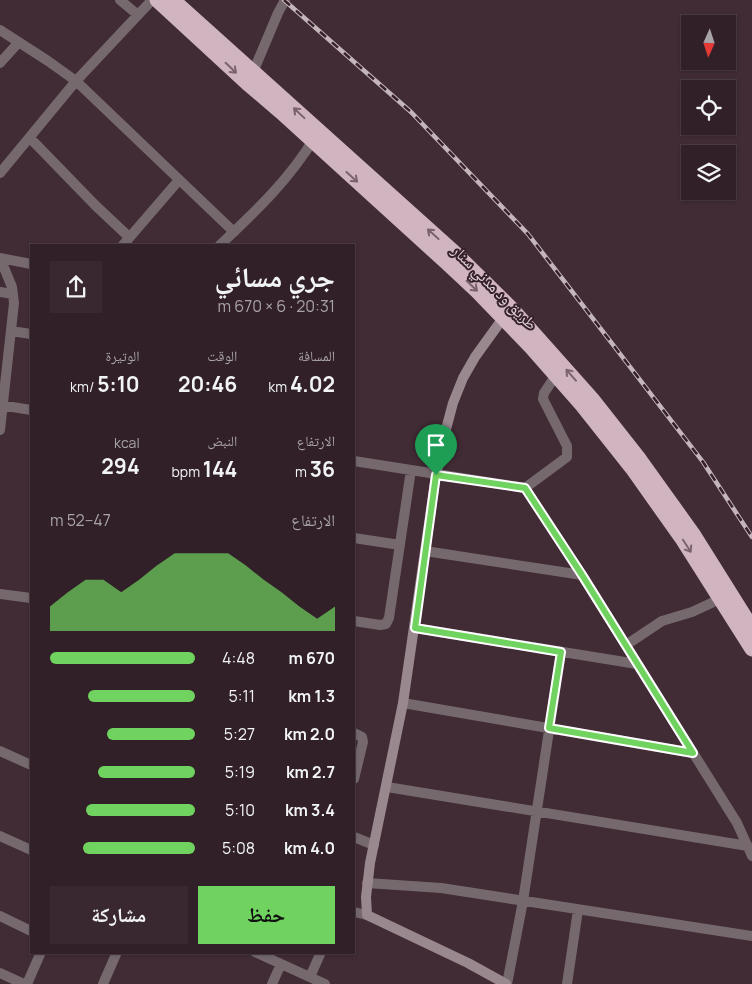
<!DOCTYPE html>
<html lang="ar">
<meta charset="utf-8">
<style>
body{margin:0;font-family:Manrope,"Noto Naskh Arabic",sans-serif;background:#392830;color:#f1f3f6;direction:rtl;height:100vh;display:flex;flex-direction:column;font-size:19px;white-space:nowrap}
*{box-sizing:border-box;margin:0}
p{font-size:16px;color:#a8a3a8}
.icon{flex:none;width:28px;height:28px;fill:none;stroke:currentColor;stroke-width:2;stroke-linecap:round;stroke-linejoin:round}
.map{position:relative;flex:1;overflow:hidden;direction:ltr}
.panel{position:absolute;left:30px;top:244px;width:325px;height:710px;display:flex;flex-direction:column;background:#312028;border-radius:0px;box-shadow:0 1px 4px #0004,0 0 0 1px #4c3e45;direction:rtl}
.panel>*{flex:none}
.needle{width:32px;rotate:183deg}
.controls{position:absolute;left:681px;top:15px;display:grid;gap:10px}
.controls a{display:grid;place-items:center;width:55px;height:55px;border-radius:0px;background:#312028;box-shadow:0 1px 4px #0004,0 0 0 1px #4c3e45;font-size:25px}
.pin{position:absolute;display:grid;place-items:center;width:42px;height:42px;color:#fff;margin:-51px -21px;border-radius:50% 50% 50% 0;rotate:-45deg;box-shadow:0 0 5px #0007}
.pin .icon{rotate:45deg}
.round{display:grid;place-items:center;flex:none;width:52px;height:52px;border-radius:0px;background:#392830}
.head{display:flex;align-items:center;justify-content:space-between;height:85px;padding:0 20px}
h1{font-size:28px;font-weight:700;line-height:38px}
.stats{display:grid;grid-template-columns:repeat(3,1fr);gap:8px;height:85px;padding:5px 20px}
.stats div{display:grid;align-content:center}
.stats b{font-size:21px;font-weight:700}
.stats small{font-size:14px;font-weight:400}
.stats p{font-size:14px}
.chart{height:140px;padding:10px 20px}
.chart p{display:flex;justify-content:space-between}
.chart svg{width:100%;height:90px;margin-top:5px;fill:#70d35f;opacity:.7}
.action{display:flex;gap:10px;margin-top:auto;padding:10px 20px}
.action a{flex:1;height:58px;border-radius:0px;background:#70d35f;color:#111;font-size:20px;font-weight:700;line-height:58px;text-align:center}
.action a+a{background:#392830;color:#f1f3f6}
ul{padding:0 20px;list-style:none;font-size:16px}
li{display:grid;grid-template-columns:80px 60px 1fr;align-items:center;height:38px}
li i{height:12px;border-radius:6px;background:#70d35f}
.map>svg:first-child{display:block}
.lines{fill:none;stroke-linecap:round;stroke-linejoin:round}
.street{stroke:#75696e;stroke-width:10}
.secondary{stroke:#9a888f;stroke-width:10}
.highway{stroke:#d0b4c0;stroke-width:15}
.rail-casing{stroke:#c4b5bb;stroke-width:4.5}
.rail{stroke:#36212b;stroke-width:2.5;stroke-dasharray:8;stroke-linecap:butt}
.oneway{stroke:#7b636e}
.route-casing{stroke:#fff;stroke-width:10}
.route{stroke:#70d35f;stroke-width:6}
.labels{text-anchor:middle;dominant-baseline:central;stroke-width:4;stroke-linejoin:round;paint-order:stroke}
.street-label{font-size:16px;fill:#e1d3d8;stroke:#36212b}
</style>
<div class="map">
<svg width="752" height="984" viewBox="0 0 752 984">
<rect width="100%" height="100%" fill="#412b35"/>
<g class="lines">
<path class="street" d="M120,0L138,15
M0,30L48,61L76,81L234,232
M0,63L19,42
M251,77L278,13L285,0
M30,138L95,205L129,237
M0,173L76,81L152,0
M123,245L179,180
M220,245C256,211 289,180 315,137
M0,258L12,287L14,303L0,430
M0,258L31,264
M0,292L13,294
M11,331L31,334
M0,405L31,410
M354,461L525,488L567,457V446L543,399L544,393L556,375
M525,488L582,575L737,823L752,856
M354,538L400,545
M425,551L582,575
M0,594L31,598
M354,621L380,625L386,624L389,618L411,470
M415,628L637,664
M626,645L662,621L692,612L720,599
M403,703L693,753
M354,733L362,737L363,742L354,779
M0,751L31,765
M387,787L748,846
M0,836L31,850
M354,837L374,845
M367,883L441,888L752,936
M354,912L367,915
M0,916L31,931
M255,952L325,984
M0,973L24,984
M310,977L321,952
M27,984L41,952
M103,984L117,952
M272,984L281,964
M507,984L523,901L561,652
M567,984L578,910"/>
<path class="secondary" d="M506,314L475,357L463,378L453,403L445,433L436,475L403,703L370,863L366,897L367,915L468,963L506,984"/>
<path class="highway" d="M157,0L247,83L281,112L447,263L477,291L531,347L582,405L632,468L683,540L752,649
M173,0L455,253L511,308L592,399L640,460L693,534L752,628"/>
<defs>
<path id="rail" d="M284,0L411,112L528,234L703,462L752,537"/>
</defs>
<use href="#rail" class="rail-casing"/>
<use href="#rail" class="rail"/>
</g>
<defs><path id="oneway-shaft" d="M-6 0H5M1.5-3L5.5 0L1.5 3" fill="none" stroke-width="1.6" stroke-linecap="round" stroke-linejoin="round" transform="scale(1.25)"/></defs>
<g class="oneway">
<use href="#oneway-shaft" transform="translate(231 68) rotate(44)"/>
<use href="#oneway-shaft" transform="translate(299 113) rotate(-137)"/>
<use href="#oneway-shaft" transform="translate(352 177) rotate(42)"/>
<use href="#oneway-shaft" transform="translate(433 234) rotate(-138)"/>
<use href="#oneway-shaft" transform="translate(472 286) rotate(44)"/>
<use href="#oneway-shaft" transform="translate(571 375) rotate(-131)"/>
<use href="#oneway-shaft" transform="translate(687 546) rotate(57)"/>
</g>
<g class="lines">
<defs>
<path id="route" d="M436,475L525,488L582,575L693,753L549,728L561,652L415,628Z"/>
</defs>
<use href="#route" class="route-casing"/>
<use href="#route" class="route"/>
</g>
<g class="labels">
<g class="street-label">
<text transform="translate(495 287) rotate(45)">طريق ود مدني سنار</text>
</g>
</g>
</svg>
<div class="controls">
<a><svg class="needle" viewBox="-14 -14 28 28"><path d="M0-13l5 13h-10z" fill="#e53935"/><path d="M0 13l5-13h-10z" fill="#a8a3a8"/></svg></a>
<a><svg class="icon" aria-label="locate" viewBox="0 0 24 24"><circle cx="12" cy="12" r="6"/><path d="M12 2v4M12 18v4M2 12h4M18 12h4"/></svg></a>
<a><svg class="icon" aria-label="layers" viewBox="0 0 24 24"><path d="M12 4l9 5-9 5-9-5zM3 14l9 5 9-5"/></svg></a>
</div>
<div class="pin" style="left:436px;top:475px;background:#1e9e55"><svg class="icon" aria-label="arrive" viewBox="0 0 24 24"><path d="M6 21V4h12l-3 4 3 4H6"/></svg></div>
<section class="panel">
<div class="head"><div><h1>جري مسائي</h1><p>20:31 · 6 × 670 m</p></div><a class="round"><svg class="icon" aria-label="share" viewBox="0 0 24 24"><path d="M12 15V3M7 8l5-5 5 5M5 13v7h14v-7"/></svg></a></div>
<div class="stats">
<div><p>المسافة</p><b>4.02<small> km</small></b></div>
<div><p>الوقت</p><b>20:46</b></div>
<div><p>الوتيرة</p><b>5:10<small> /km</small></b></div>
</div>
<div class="stats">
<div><p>الارتفاع</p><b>36<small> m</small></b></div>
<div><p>النبض</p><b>144<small> bpm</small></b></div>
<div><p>kcal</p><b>294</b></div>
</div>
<div class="chart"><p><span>الارتفاع</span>47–52 m</p>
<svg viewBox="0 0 160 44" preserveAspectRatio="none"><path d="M0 44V32L10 25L20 19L30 19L40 25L50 19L60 12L70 6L80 6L90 6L100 6L110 12L120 19L130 25L140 32L150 38L160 32V44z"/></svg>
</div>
<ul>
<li><b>670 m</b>4:48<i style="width:100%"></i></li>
<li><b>1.3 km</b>5:11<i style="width:74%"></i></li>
<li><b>2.0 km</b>5:27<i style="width:61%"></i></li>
<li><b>2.7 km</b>5:19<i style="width:67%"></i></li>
<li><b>3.4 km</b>5:10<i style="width:75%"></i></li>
<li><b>4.0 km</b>5:08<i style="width:77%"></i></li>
</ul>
<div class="action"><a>حفظ</a><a>مشاركة</a></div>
</section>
</div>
